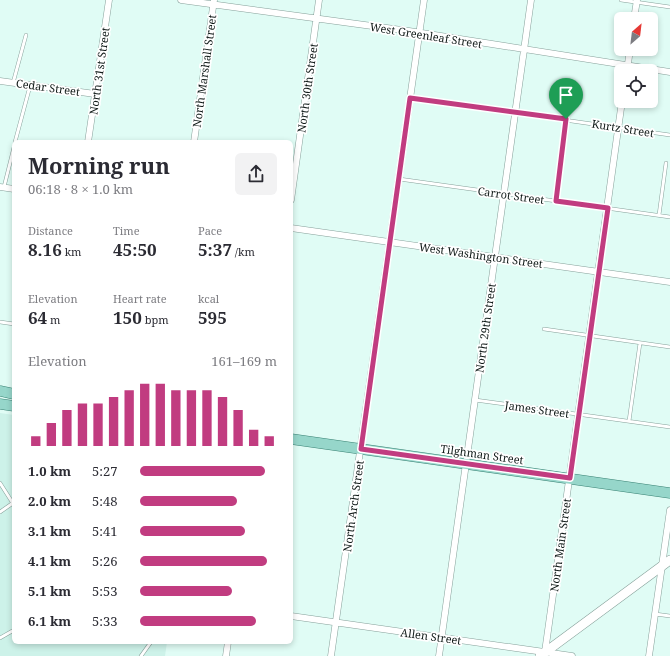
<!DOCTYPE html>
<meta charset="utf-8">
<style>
body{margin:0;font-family:"Noto Serif",serif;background:#f2f2f3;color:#2b2b33;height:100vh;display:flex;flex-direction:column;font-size:15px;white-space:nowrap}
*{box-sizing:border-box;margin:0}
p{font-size:13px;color:#7c7c81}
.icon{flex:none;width:22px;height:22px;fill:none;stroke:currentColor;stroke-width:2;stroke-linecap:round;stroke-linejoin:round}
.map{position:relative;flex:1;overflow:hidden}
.drawer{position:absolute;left:12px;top:140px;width:281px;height:504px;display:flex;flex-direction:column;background:#fff;border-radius:6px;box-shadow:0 2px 6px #0003}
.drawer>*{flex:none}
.needle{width:26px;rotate:28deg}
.buttons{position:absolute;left:614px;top:12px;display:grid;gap:8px}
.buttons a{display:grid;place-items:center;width:44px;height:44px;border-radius:6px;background:#fff;box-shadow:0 2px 6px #0003;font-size:20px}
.pin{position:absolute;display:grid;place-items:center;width:34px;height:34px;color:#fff;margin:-41px -17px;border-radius:50% 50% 50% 0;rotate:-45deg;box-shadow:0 0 4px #0007}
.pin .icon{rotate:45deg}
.round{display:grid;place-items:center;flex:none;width:42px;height:42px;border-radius:6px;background:#f2f2f3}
.overview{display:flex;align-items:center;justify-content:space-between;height:68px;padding:0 16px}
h1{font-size:22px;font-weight:700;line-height:30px}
.metrics{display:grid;grid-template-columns:repeat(3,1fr);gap:6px;height:68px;padding:4px 16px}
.metrics div{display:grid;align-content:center}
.metrics b{font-size:17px;font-weight:700}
.metrics small{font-size:11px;font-weight:400}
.metrics p{font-size:11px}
.chart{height:112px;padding:8px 16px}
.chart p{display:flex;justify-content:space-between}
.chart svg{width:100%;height:72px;margin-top:4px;stroke:#c13c80;stroke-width:6}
ul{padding:0 16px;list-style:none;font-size:13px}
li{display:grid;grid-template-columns:64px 48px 1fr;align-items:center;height:30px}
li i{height:10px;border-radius:5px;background:#c13c80}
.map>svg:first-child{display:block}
.built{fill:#cdf2e9}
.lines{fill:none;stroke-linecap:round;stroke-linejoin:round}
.lane-casing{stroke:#86a09a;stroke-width:4}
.street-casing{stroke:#86a09a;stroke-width:7}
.secondary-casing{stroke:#86a09a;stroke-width:10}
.primary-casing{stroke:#3a8274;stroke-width:11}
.lane{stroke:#fff;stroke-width:3}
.street{stroke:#fff;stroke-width:6}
.secondary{stroke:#fff;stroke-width:9}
.primary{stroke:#96d6ca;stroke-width:10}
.route-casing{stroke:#fff;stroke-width:8}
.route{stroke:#c13c80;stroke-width:5}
.labels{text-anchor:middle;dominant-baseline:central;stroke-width:3.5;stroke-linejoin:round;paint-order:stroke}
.street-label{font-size:11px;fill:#101a18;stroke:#fff}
</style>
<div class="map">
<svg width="670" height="656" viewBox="0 0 670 656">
<rect width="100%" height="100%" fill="#e0fcf5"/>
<path class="built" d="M0,413L14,415V642H167L165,656H0Z"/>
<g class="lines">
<defs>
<path id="lane" d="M621,0L670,7
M13,83L26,35
M410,98L670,135
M15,142L30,86
M399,179L670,217
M4,187L14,147
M556,201L566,119
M659,215L666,163
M0,322L14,324
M544,329L670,347
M475,400L670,427
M629,421L640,343
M0,483L14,505
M0,512L13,503
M655,614L670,616
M0,638L14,630
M141,656L151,642"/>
<path id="street" d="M181,0L409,31L670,72
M634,19L637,0
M627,71L630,49
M0,81L95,94
M88,142L109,0
M194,142L214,0
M0,187L14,189
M291,200L319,0
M291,228L670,282
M291,616L572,656
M545,652L622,101
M226,656L228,642
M331,656L424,0
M439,656L531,0
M649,656L670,510"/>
<path id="secondary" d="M540,656L670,560"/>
<path id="primary" d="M0,391L14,394
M0,404L14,406
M291,439L670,493"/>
</defs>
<use href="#lane" class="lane-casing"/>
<use href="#street" class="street-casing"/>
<use href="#secondary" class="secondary-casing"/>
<use href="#primary" class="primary-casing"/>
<use href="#lane" class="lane"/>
<use href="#street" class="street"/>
<use href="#secondary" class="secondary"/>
<use href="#primary" class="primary"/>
</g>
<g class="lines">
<defs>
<path id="route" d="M410,98L566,119L556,201L608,208L570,478L361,449Z"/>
</defs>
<use href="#route" class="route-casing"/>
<use href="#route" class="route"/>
</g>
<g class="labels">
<g class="street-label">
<text transform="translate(426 35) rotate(9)">West Greenleaf Street</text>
<text transform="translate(99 71) rotate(-82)">North 31st Street</text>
<text transform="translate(204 71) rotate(-82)">North Marshall Street</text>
<text transform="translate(48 87) rotate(8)">Cedar Street</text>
<text transform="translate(307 88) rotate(-82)">North 30th Street</text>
<text transform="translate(623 128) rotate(9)">Kurtz Street</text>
<text transform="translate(511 195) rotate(8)">Carrot Street</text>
<text transform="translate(481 255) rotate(8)">West Washington Street</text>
<text transform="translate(485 328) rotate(-82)">North 29th Street</text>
<text transform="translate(537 409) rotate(8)">James Street</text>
<text transform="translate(482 454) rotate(8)">Tilghman Street</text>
<text transform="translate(353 506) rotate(-82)">North Arch Street</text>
<text transform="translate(560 545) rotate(-82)">North Main Street</text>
<text transform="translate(431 636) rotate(8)">Allen Street</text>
</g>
</g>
</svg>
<div class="buttons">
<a><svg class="needle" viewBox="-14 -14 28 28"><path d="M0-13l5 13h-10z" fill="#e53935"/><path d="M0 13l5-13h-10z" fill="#7c7c81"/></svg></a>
<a><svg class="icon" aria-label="locate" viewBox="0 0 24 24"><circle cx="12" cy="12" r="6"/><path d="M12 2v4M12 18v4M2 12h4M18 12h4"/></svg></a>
</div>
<div class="pin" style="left:566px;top:119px;background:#1e9e55"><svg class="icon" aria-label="arrive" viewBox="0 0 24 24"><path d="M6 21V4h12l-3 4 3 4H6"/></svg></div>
<section class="drawer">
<div class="overview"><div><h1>Morning run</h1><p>06:18 · 8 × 1.0 km</p></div><a class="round"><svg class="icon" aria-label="share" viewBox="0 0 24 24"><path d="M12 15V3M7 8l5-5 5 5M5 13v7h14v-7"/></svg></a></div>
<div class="metrics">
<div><p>Distance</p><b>8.16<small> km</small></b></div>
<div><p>Time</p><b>45:50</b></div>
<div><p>Pace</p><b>5:37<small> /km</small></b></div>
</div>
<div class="metrics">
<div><p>Elevation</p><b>64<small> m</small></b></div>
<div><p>Heart rate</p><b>150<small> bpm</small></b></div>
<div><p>kcal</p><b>595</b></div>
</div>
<div class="chart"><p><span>Elevation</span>161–169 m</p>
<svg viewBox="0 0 160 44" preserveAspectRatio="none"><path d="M5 44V38M15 44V30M25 44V22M35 44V18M45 44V18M55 44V14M65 44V10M75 44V6M85 44V6M95 44V10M105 44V10M115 44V10M125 44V14M135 44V22M145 44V34M155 44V38"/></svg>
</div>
<ul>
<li><b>1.0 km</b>5:27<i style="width:91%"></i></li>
<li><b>2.0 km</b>5:48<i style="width:71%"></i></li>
<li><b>3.1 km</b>5:41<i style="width:77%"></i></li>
<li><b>4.1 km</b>5:26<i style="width:93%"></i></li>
<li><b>5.1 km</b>5:53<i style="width:67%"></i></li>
<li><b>6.1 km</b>5:33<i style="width:85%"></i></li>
</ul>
</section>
</div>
